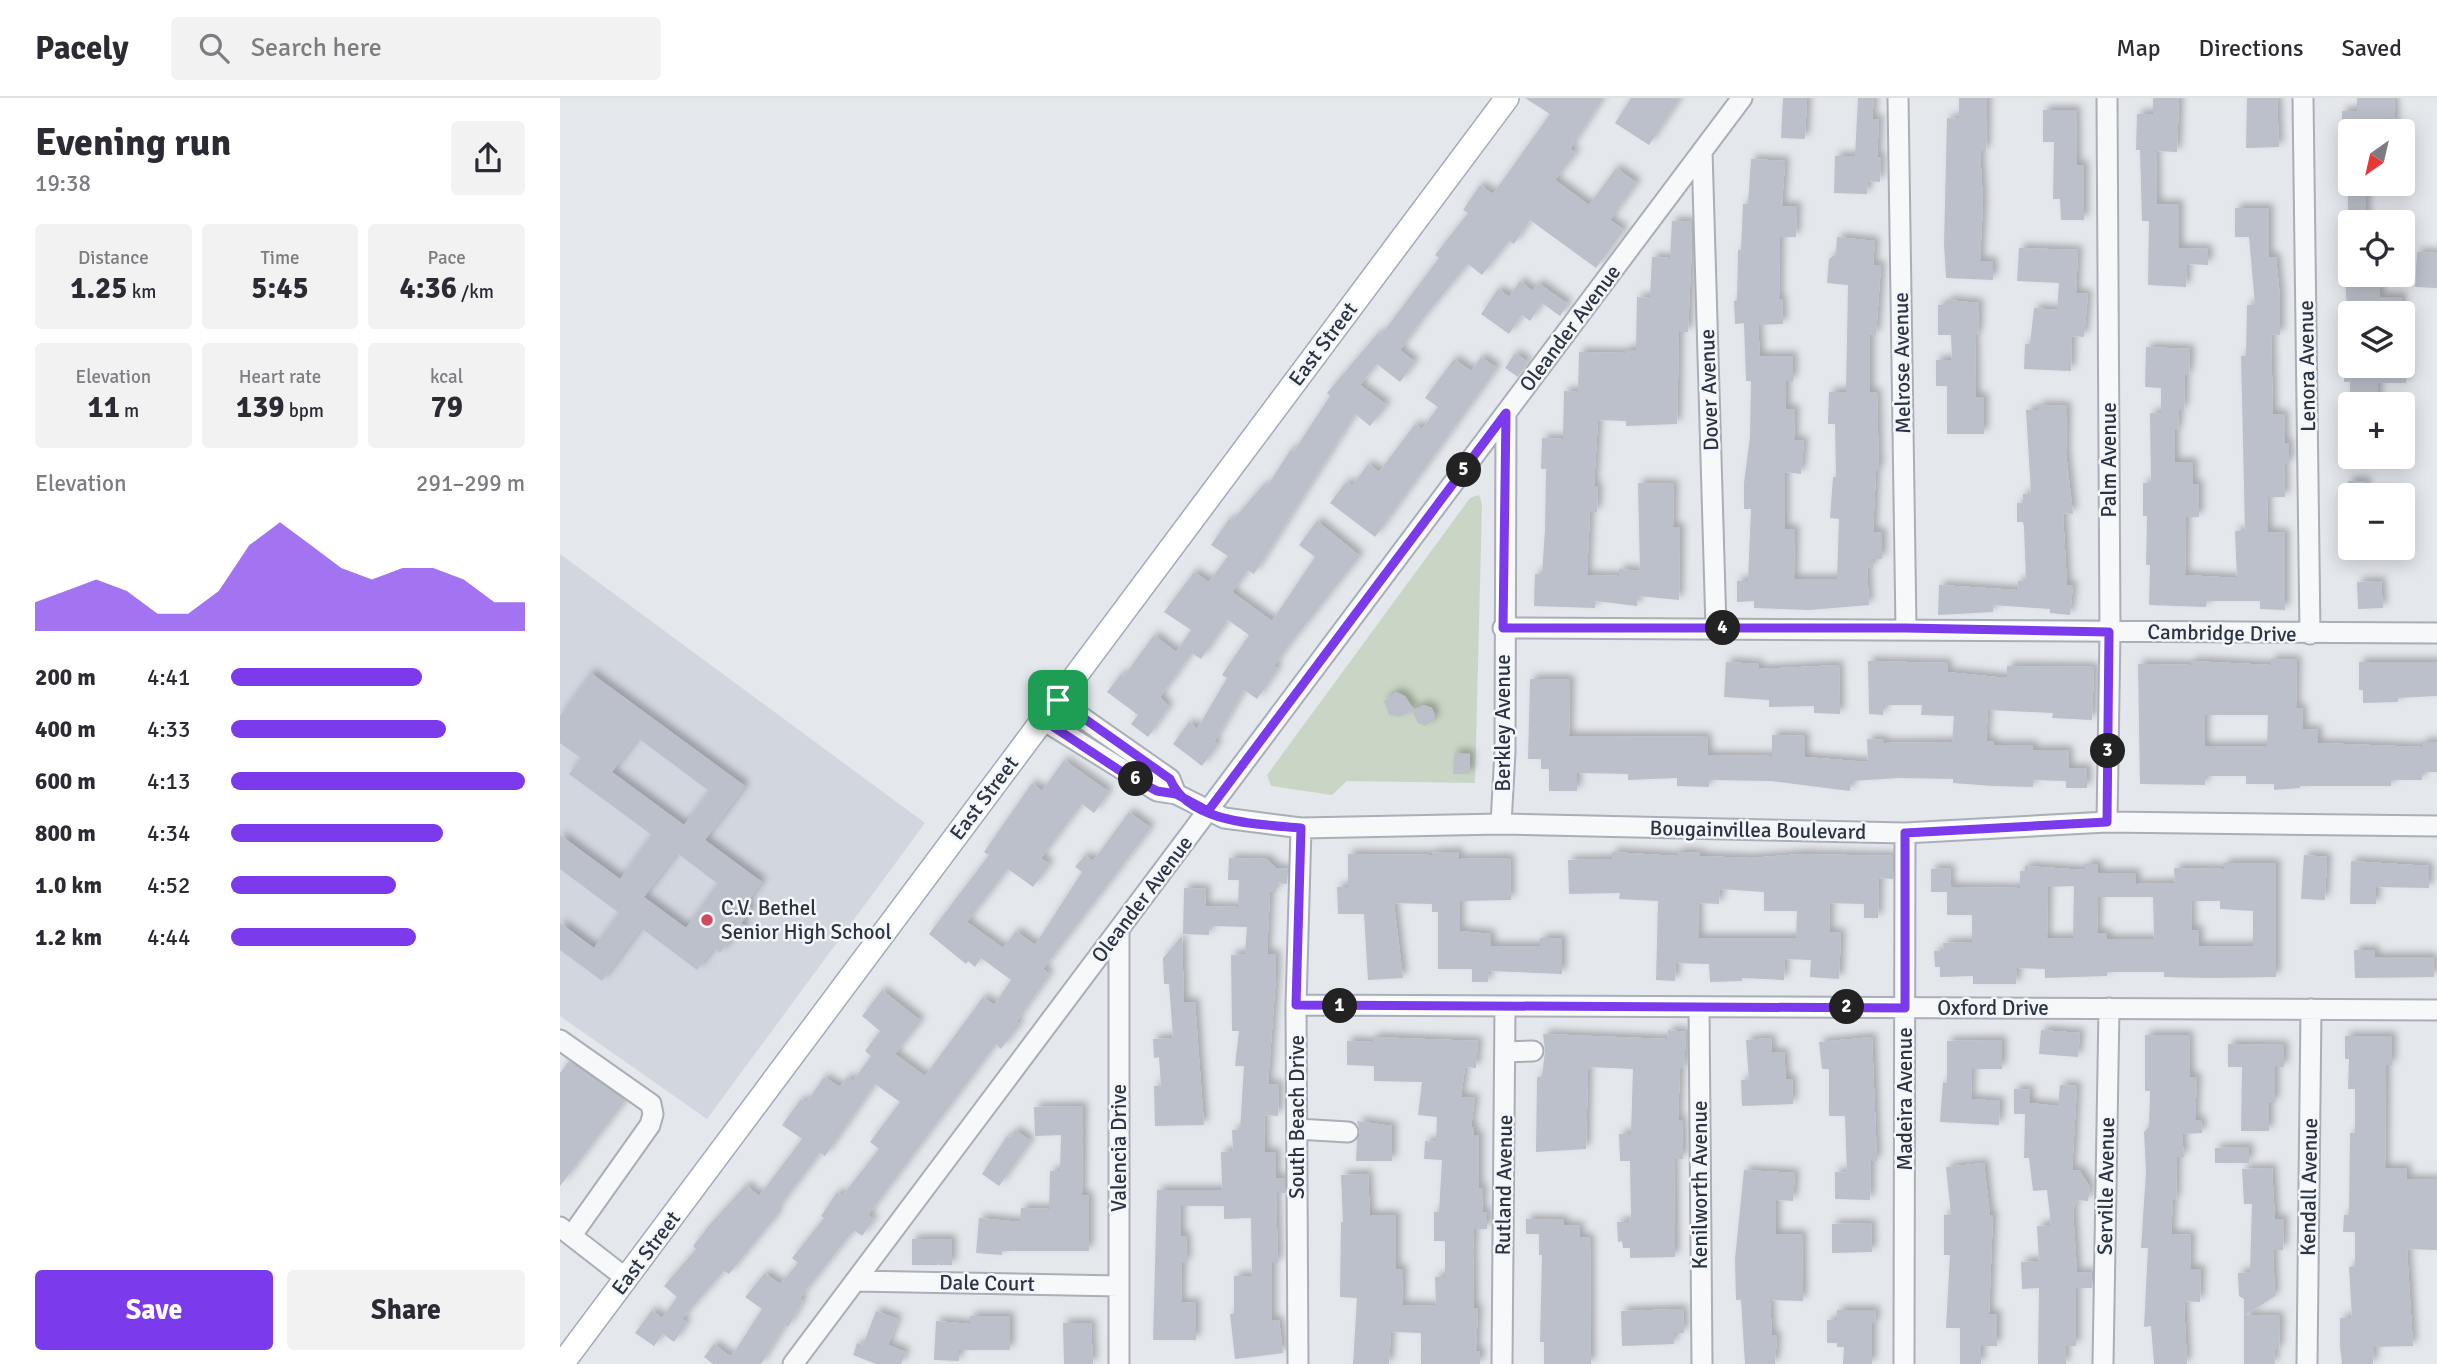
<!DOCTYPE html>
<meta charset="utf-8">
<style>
body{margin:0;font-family:Signika,sans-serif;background:#f2f2f3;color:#2b2b33;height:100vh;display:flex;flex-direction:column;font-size:26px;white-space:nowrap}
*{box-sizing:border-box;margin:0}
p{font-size:23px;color:#7c7c81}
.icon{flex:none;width:38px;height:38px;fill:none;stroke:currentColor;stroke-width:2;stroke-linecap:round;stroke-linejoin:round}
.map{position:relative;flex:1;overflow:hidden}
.side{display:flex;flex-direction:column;background:#fff;width:560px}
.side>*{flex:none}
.needle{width:46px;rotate:214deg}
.controls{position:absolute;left:1778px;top:21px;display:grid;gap:14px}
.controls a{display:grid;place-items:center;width:77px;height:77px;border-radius:7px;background:#fff;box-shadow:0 4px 18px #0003;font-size:35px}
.pin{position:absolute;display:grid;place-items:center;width:60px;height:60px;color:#fff;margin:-30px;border-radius:14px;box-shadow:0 4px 10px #0006}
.km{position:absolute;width:35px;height:35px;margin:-18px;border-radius:50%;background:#222;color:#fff;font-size:19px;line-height:35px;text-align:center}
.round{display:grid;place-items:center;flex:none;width:74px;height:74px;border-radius:7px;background:#f2f2f3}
.headline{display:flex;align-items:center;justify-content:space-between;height:119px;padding:0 35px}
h1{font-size:38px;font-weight:700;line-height:52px}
.stats{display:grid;grid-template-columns:repeat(3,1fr);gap:10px;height:119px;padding:7px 35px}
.stats div{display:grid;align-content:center;border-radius:7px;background:#f2f2f3;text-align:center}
.stats b{font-size:30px;font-weight:700}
.stats small{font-size:19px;font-weight:400}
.stats p{font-size:19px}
.chart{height:196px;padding:14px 35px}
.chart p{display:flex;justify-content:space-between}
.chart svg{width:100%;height:126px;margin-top:7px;fill:#7c3aed;opacity:.7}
.cta{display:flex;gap:14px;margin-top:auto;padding:14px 35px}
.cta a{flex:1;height:80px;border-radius:7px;background:#7c3aed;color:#fff;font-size:28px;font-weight:700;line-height:80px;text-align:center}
.cta a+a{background:#f2f2f3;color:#2b2b33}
ul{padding:0 35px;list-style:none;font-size:23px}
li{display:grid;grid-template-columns:112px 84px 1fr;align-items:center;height:52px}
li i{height:18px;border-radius:9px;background:#7c3aed}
header{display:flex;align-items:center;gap:42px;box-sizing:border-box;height:98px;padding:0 35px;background:#fff;border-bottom:2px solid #e1e1e2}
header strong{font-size:33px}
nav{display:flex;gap:38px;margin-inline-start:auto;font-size:24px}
.search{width:490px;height:63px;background:#f2f2f3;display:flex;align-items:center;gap:18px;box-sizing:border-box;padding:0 24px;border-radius:7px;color:#7c7c81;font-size:26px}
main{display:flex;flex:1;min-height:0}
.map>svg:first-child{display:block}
.built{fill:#d2d6de}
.green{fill:#c9d6c5}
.building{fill:#bbc0ca;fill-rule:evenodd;filter:url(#shadow)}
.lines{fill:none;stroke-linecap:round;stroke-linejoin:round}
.minor-casing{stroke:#a9aeb7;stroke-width:23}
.major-casing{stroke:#a3abb8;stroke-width:26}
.minor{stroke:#f7f8fa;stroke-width:19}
.major{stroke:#fff;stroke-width:23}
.route-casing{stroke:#fff;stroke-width:14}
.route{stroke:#7c3aed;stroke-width:9}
.poi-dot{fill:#d1495b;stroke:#f4f6f9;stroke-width:2.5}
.labels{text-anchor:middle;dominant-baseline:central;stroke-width:5;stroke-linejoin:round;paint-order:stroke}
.street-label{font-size:21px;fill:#2b3445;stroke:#f4f6f9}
.poi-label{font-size:21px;fill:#2b3445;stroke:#f4f6f9;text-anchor:start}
</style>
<header>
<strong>Pacely</strong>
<div class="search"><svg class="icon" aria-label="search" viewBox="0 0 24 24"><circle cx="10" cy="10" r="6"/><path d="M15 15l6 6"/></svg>Search here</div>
<nav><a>Map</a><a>Directions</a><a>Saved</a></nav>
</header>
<main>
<section class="side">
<div class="headline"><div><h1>Evening run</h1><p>19:38</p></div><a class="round"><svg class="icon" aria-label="share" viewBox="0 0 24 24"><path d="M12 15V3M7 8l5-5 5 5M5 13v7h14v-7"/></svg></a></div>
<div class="stats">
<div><p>Distance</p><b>1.25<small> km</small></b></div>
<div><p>Time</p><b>5:45</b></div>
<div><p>Pace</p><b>4:36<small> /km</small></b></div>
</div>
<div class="stats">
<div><p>Elevation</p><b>11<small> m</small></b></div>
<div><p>Heart rate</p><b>139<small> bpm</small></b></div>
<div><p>kcal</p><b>79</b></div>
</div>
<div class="chart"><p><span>Elevation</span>291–299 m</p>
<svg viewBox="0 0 160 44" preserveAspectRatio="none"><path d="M0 44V34L10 30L20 26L30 30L40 38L50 38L60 30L70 14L80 6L90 14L100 22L110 26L120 22L130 22L140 26L150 34L160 34V44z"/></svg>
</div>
<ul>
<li><b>200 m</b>4:41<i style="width:65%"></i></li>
<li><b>400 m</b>4:33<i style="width:73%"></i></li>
<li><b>600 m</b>4:13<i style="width:100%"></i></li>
<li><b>800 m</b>4:34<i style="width:72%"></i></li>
<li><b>1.0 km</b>4:52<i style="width:56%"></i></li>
<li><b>1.2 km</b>4:44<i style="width:63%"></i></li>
</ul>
<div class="cta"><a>Save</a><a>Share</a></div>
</section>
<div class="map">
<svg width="1877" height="1266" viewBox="0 0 1877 1266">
<defs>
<filter id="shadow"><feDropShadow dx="4.5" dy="-4.5" stdDeviation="3.5" flood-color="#0004"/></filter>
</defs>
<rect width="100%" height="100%" fill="#e4e7ec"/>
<path class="built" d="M0,456L365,725L147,1021L0,918Z"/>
<path class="green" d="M919,397L922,406L915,685L787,683L772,697L711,688L707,677L910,400Z"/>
<path class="building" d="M965,0H1043L1010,51L1016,55L995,82L1029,107L1056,70L1077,85L1050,122L1064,132L1036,170L970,122L954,146L949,143L922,177L908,166L860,224L840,252L855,264L840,284L817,266L800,287L827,307L810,328L795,316L694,476L688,472L672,494L712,523L755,459L739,447L757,423L800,458L726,551L714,568L718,571L697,601L684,592L654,644L658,647L642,668L613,646L629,624L637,631L667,580L662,577L689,537L668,522L641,561L632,555L600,599L609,609L588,639L571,626L578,617L547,594L561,576L564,578L594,537L616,554L631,532L604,514L634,474L649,484L668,458L651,447L669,421L672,423L703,387L706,390L731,351L734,353L770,298L767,295L818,235L821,237L879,160L875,157L908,115L903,112L920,87L933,96L990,16Z
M1071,0H1120L1089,47L1055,25Z
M1223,0H1247L1245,41L1221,40Z
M1298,0H1314L1312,21H1319L1317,59H1321L1320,84L1308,83L1307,96L1274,95L1275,58H1295Z
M1399,0H1427L1426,53H1420L1423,104L1420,163H1433V182L1386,180L1384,146L1387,20L1399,21Z
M1593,0H1619L1617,54L1596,53L1597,106H1619V150L1648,151V167L1627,166L1626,189L1588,187L1589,123H1582L1580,52H1576L1577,16H1593Z
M1687,0H1717L1719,49L1686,50Z
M1797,0H1834L1835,28L1828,29V33H1797V28L1782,29V13H1797Z
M1483,12H1516L1517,67H1524V122H1501L1500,101H1493L1494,44H1483Z
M1191,61L1225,63L1222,108H1237L1236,139H1220L1219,201H1222L1223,226L1198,227L1200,258H1233V283H1226V311H1235L1234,342L1244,343L1241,376L1225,374V431H1235L1234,481H1277L1279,421L1270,420L1273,379H1276L1275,326H1268L1269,294H1286L1288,187L1267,185L1269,161L1276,156L1277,139L1315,143L1313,167H1321L1316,237L1310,236V294L1317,295L1319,373H1316L1313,434H1322V461H1313V470L1307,469L1309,507L1249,512L1194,510V503L1177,504V483H1188L1191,411H1184V385L1190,339L1191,283H1186L1184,225L1175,226L1174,203L1177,202L1178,152H1181L1183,106H1188Z
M1788,86H1806V124H1788Z
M1675,110H1709V159H1716L1720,199V237L1711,236L1713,316H1724L1725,345H1729V366H1724L1725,399H1707L1708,434L1725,435V512L1700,511V503H1646V509L1589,507L1590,467H1586L1587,418H1583V385H1591L1590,315L1601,316V290L1585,289L1586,249L1630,251L1629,277H1625L1624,312H1619L1618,332H1615V364H1633V386H1639V419H1626L1625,477L1677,480L1675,433H1685L1681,258H1686L1687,207H1695L1689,139H1675Z
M1112,123L1132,124V145L1128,234H1119L1117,326L1066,328V323L1038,322L1034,388H1038L1037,414H1030L1027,477L1059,478V471L1080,473L1078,385L1114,386L1113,429H1120L1119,502L1078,498L1077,508L1035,503V510L974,508L975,476H982L985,432L986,371H981L982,340L1003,341L1004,293L1018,294L1019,254L1065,255V252H1076L1077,199L1090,200L1092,159L1110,160Z
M1459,150L1518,152L1516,195L1528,196L1524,239L1512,238L1511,273L1464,271L1465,246H1470L1474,210L1497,212L1499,185L1457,183Z
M1857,154L1877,155V190L1855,189Z
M1785,177H1820V199H1842V215H1787Z
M960,183L973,193L978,185L1008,206L1000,218L982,205L970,223L962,217L949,236L921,216L938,191L949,199Z
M1387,202L1419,205L1418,237H1415L1416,299H1424V336H1387V288H1376V262H1392L1391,237H1378V207H1387Z
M955,255L968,264L958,279L945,270Z
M921,259L937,270L815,439L770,405L786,384L792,388L808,366L819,374L855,326L862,331L878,309L865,300L894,261L911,273Z
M1784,268H1846V285H1818V306H1790V284H1784Z
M1478,307L1507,308L1506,355L1513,416L1503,415L1507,487H1513L1510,517L1490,515V511L1433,507V514L1378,517L1379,487L1457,492L1458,483H1466L1464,429L1463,424H1457V405H1463V396H1471L1466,312H1478Z
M1788,383H1806V397H1788Z
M1821,483L1823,510L1798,511L1797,484Z
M1711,561L1737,562L1736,610H1742L1743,631L1758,632V645L1862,649V644H1877V674H1862V682H1831V688H1740V690L1714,692V686H1686V678H1645V687L1580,686L1578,566L1631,567V563L1711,567ZM1645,617H1708L1707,648H1645Z
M1308,563L1388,565L1387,574L1447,580V568L1534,569L1532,622L1492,620L1493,615L1428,612L1426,643H1434L1433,647H1473V652H1508L1509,670H1527V690H1506V683L1473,682V689L1433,688L1393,685V681L1339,680L1291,683L1290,693L1211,683L1149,682V689L1117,688V680L1068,682V676L1017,675V693H989V671H981V661H968L970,581H1010L1009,638L1147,639L1148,657L1212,658V637L1245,638V659L1308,664L1307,641L1324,642V645L1392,644L1394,618L1361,617L1362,607H1323V617L1309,616Z
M1166,564L1199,566V571L1279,567L1280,616L1254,615V608L1209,609V602L1164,599Z
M1799,564H1877V598L1838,600V604L1803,605V592H1799Z
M31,575L185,688L145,742L202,784L186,806L192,811L181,825L186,829L175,843L171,840L160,855L154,850L137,872L81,830L42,883L0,852V825L34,850L59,815L0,771V737L60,781L92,737L9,676L21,660L0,645V618ZM78,640L149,693L124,727L52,674ZM117,755L158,786L126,830L84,799Z
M836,594L845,598L854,612L864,607L872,610L875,617L872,624L865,628L858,625L852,613L839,619L829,617L824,603Z
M894,655L910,656V676H893Z
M504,662L549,694L534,715L522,706L481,760L490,766L473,789L448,771L407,824L443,850L456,833L475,847L522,774L515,769L525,757L533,763L569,714L591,730L483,871L490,876L456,924L460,926L441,951L436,946L308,1117L314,1121L302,1138L295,1133L289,1138L240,1200L243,1203L228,1229L225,1227L201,1266H153L144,1259L154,1246L171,1259L202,1211L185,1199L205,1175L220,1186L238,1165L232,1160L264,1120L261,1118L277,1094L282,1098L319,1051L310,1044L340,1004L315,986L265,1058L260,1055L216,1113L218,1116L169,1176L164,1173L122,1221L127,1225L114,1244L103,1236L94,1248L75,1235L92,1212L102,1220L117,1199L104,1188L136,1151L133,1148L151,1125L186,1087L199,1098L242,1041L222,1027L241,1001L246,1005L264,979L280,989L287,979L293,983L311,958L305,953L320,933L302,918L322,892L361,923L335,956L365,978L423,899L434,907L451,882L421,860L415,869L408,863L406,866L369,836L429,757L424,754L472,685L482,693Z
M899,754V761L950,760L951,802L900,803V833L931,836V848H980V840H1002V876L929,873L928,884H912V871H878V814H872V806L834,805L843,880L808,882L804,816H778L777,789H788V756L872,757V755Z
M1052,754L1117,758V754L1140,755V758L1190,760L1242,756L1333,758V781L1319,780L1318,820H1304V806L1270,805L1269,834L1281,835L1279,881L1250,879L1251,862L1225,861L1224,882L1182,880V883L1150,884L1149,866L1116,865L1115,883L1096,882L1098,803L1059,801L1060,795L1009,796L1008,762L1052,761ZM1160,791L1204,794V813H1237L1236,840H1139L1138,805L1159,806Z
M1744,757L1767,759L1765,802L1741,801Z
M669,760L707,761L716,770L728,771L727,786L716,785V794H710L707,856H716V878L708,986L719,987L718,1018L704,1017L705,1054H716V1080H725V1095H716L718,1165H712V1223L719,1222L723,1255L675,1261L670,1216H674V1178H692L691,1120L664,1121V1108H621V1138H626L627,1165H622L621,1205L636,1204V1242H593L597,1092H662L661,1054L673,1053L672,1032H680L684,968H675L679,933H672L671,857L685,856L687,829L653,828L649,830V837L623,836L624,790L646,791L645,808L678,809L679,782H668Z
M1791,763L1869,768V790L1816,789V806H1790Z
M1664,765H1716V879L1649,880L1604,879V874H1547V878L1485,880V871L1457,870L1456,886H1413V878L1380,879V869H1375L1374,853H1384L1383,845L1412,844V817H1387V794H1371V771L1390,770L1391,789L1460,790V773H1465V768L1525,772V766H1538V775H1576V786L1615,785L1614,770L1664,771ZM1514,788L1513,840H1487L1488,789ZM1538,799H1593L1594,841H1547V835H1537ZM1631,803H1660V811L1693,813V848H1639V832H1632Z
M622,838L624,904H635L644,1027L595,1028L594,988H601L599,959L594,960L593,941L613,940L609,886H604L603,860Z
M1794,852H1815V859H1873L1874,879L1795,880Z
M1108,932L1126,934L1124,971H1120L1118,1022H1122L1123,1061H1114L1115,1159L1070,1160V1150H1063L1062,1143L1058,1144L1057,1124H1069L1071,1118L1070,1063H1060L1059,1036H1071L1073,971L1030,969L1028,972L1026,1051L976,1054L977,979H982L985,953L983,936L1107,941Z
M1481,932L1520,935L1518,959L1479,956Z
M1585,937H1629L1630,979H1637L1635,1022H1641L1642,1035L1622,1036L1624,1059H1617L1616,1102H1613L1611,1136L1631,1137L1630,1171H1641L1640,1204L1624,1203L1627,1266H1594L1591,1228L1584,1229L1588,1150H1581L1586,1074L1584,1034L1589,1028L1590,993H1585Z
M1785,938H1832V967H1826L1825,1070H1847V1081L1877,1082V1152L1847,1151L1853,1248L1814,1249L1813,1266H1782L1780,1249V1220H1792L1789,1169L1795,1168V1134H1783L1784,1117H1789L1790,1035H1795V991H1788L1789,961H1785Z
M813,939L918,943L916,970L905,969L901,999L915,1000L911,1029H914V1037H919V1090L923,1091L922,1114H927V1131H914L913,1155L914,1210H918L916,1253H920V1266H861V1235L831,1234L829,1266H793L797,1200L780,1199L781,1124H783L781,1077L808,1076L810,1117H836V1171H843L842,1207L876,1208L875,1179H885V1143H874V1114H879L882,1062L864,1061L865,1043L876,1044L877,1019L858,1017L862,984L814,983V968L787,967V943L813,944Z
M1312,939L1317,1063H1311L1310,1102L1275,1101V1074L1287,1075L1285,1018H1269V971H1262L1259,944Z
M1211,940L1212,955L1224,954L1226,981H1232L1233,1006L1182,1008L1181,982H1189L1186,942Z
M1442,942V971H1412L1411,1001L1440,1003L1439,1027L1380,1024L1383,984L1387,985V943Z
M1668,946L1724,947V969H1715V1005H1709V1033H1681L1682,969H1668Z
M9,963L65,1003L0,1088V975Z
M1500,987L1517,988L1512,1073L1519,1072L1530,1089L1528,1103L1517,1102L1513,1112L1517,1175L1532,1174V1190H1516V1248H1505L1506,1266H1478L1479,1190L1462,1191L1461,1164L1479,1163L1477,1128L1491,1127L1487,1092L1473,1093L1469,1060H1464L1465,1016H1454V991L1470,992V1005L1498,1008Z
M523,1008L522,1097L529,1098V1153H442V1157L416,1155L419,1120L460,1124L461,1110L489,1111L490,1073H500L501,1037L475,1038L474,1009Z
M797,1023L832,1028V1063H796L797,1042L800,1034Z
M455,1032L471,1043L439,1088L422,1076L447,1038L450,1040Z
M1689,1049V1065H1655V1050Z
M1424,1065L1430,1117H1433L1429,1216H1437V1248H1421V1266H1400V1230H1386L1390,1157H1384V1117H1391L1386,1069Z
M1712,1070L1715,1121H1724L1723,1152H1713L1715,1198L1686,1217L1720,1218L1719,1252H1714L1715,1266H1684V1201L1679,1198L1678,1175L1690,1174L1692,1106H1684L1682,1071Z
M1184,1072L1235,1075L1233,1103L1216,1102V1136H1242L1243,1203L1210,1202L1212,1237H1217L1215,1266H1185L1181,1202H1176L1175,1161Z
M966,1121L1004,1122V1127L1020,1128V1139L1030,1140L1031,1266H984V1244H980L982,1157H979V1136H966Z
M1311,1125L1312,1154L1272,1155V1126Z
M352,1141H392V1167H379V1164L378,1167H352Z
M1123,1211L1124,1235H1114V1246L1062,1248L1061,1213Z
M1277,1212H1315L1316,1225H1312V1266H1283L1284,1249H1277V1245H1267V1222H1277Z
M316,1213L338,1221L328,1247L346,1254L341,1266H316L293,1257L297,1245L303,1247Z
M410,1218H450V1252H399V1263L374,1262L376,1223L410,1226Z
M503,1225H531L533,1266H504Z"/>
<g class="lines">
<defs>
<path id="minor" d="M1338,0L1346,530
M1743,0L1750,536
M1142,53L1156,530
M943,530L1877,535
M497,602L610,681L616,696
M483,622L597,693L616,696L664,720L741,730L941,726L1345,735L1547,724L1877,728
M1547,724L1550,534L1547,0
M941,726L945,653L946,315
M559,833V1266
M736,907L1877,912
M1139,909L1142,1266
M0,942L91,1006L93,1016L90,1027L12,1137
M945,954L973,953
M737,1031L788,1034
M0,1129L67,1181
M295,1183L559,1188
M233,1266L1182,0
M738,1266L736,907L741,730
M942,1266L945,908
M1344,1266L1345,735
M1543,1266L1549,910
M1747,1266L1751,911"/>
<path id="major" d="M2,1266L947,0"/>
</defs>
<use href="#minor" class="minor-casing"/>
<use href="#major" class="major-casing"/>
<use href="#minor" class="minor"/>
<use href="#major" class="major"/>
</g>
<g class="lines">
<defs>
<path id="route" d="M498,602L610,681C629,726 699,726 741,730L736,907L1345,910V735L1547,724L1549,534L1346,530H943L946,315L648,713L616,696L597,693L565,676L483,622L498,602"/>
</defs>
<use href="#route" class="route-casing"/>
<use href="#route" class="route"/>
</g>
<circle class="poi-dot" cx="147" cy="822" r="7"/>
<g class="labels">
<g class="street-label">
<text transform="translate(1010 230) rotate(-53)">Oleander Avenue</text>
<text transform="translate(763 246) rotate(-53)">East Street</text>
<text transform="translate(1342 265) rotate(-91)">Melrose Avenue</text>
<text transform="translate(1747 268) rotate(-91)">Lenora Avenue</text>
<text transform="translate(1149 292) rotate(-92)">Dover Avenue</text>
<text transform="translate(1549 362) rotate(-90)">Palm Avenue</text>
<text transform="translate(1662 535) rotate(1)">Cambridge Drive</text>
<text transform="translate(943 625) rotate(-90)">Berkley Avenue</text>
<text transform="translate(424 700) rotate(-53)">East Street</text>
<text transform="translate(1198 732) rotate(1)">Bougainvillea Boulevard</text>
<text transform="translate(582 801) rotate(-53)">Oleander Avenue</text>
<text x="1433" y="910">Oxford Drive</text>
<text transform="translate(1345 1001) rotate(-90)">Madeira Avenue</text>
<text transform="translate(737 1019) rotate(-90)">South Beach Drive</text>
<text transform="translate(559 1050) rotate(-90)">Valencia Drive</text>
<text transform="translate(944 1087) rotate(-89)">Rutland Avenue</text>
<text transform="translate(1140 1087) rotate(-90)">Kenilworth Avenue</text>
<text transform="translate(1546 1088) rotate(-89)">Serville Avenue</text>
<text transform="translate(1749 1089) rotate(-89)">Kendall Avenue</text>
<text transform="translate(86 1155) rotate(-53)">East Street</text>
<text transform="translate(427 1185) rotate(1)">Dale Court</text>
</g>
<g class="poi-label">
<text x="161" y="810">C.V. Bethel<tspan x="161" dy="24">Senior High School</tspan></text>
</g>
</g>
</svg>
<div class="controls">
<a><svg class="needle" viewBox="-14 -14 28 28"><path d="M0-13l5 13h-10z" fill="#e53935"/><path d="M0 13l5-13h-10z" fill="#7c7c81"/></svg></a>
<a><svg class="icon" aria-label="locate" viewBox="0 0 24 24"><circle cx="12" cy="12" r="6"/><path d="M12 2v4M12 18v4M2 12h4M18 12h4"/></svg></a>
<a><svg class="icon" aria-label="layers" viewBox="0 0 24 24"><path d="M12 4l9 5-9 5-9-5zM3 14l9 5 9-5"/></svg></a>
<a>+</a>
<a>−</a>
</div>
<div class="pin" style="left:498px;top:602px;background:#1e9e55"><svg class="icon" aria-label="arrive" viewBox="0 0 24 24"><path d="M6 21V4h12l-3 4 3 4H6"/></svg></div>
<b class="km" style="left:780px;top:908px">1</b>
<b class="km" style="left:1287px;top:909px">2</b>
<b class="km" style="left:1548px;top:653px">3</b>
<b class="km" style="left:1163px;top:530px">4</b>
<b class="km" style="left:904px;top:372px">5</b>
<b class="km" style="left:576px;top:681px">6</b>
</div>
</main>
